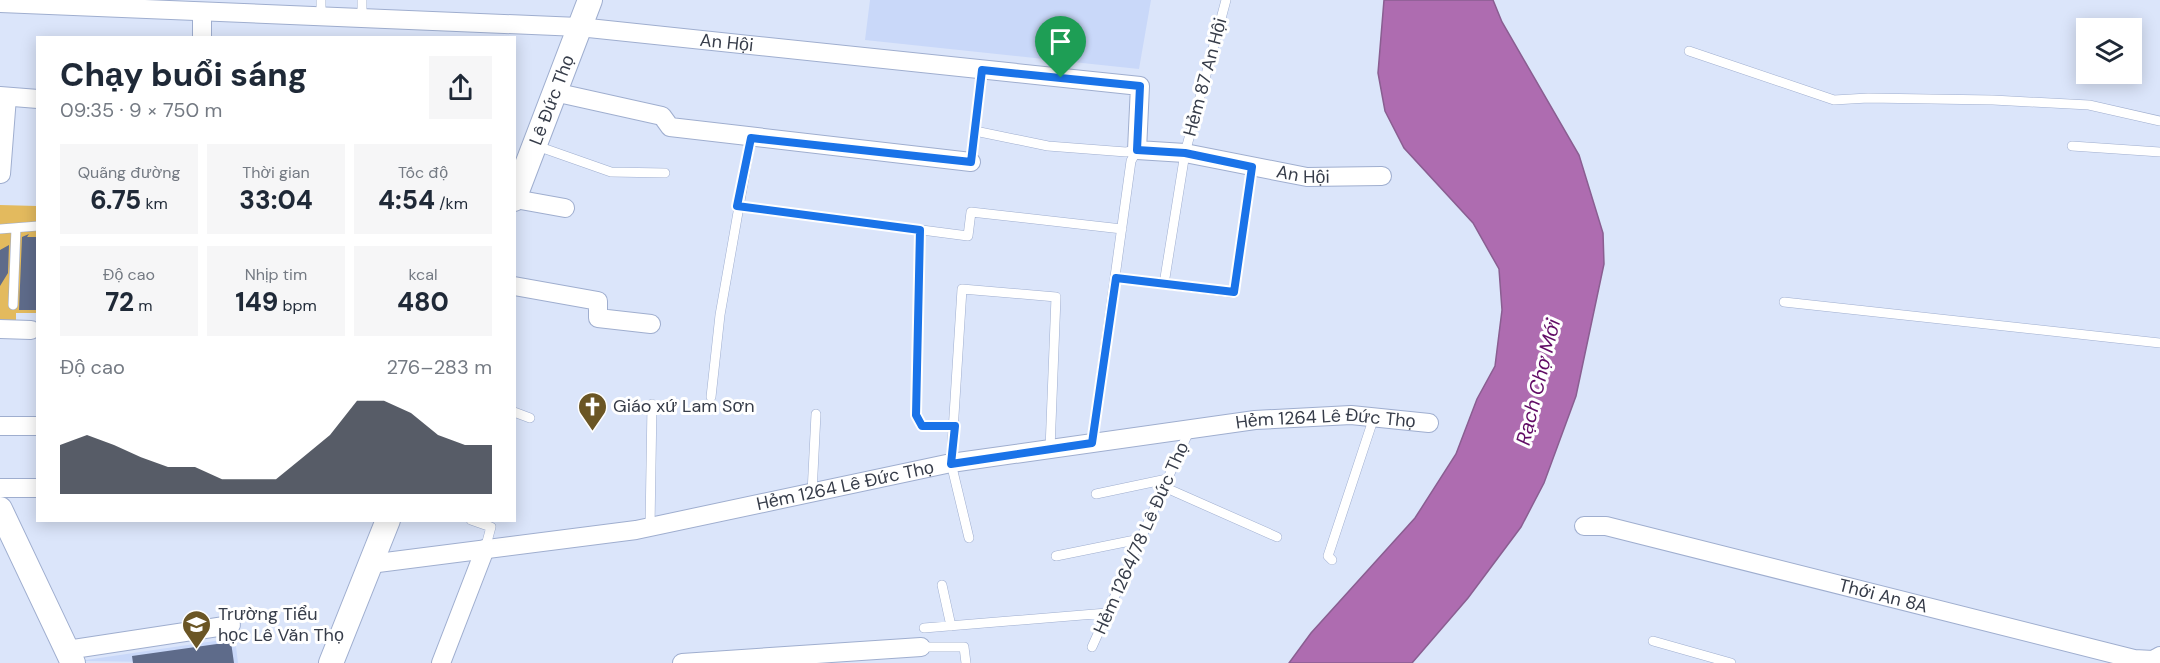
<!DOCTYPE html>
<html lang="vi">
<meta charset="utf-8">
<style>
body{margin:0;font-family:"DM Sans",sans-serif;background:#f6f6f7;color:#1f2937;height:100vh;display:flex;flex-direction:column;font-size:22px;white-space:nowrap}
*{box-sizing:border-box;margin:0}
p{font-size:20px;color:#747a83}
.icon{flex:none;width:33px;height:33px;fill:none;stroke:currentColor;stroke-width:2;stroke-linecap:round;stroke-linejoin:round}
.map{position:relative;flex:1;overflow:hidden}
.drawer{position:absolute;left:36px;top:36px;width:480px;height:486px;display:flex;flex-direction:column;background:#fff;border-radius:0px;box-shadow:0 3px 15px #0003}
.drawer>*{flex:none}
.controls{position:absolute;left:2076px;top:18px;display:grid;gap:12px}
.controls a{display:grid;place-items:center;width:66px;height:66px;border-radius:0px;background:#fff;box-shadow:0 3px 15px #0003;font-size:30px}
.pin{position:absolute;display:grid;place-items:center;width:51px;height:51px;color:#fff;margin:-62px -26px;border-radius:50% 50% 50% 0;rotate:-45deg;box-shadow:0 0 6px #0007}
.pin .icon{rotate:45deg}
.round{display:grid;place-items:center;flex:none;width:63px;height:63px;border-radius:0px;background:#f6f6f7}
.headline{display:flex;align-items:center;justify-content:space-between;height:102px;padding:0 24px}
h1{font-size:33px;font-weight:800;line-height:45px}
.figures{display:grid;grid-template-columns:repeat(3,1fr);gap:9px;height:102px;padding:6px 24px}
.figures div{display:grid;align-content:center;border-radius:0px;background:#f6f6f7;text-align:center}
.figures b{font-size:26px;font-weight:800}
.figures small{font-size:16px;font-weight:400}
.figures p{font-size:16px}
.chart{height:168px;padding:12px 24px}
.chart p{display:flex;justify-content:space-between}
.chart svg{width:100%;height:108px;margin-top:6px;fill:#111827;opacity:.7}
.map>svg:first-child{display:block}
.built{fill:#c9d8f9}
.green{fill:#e3ba5e}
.water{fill:#ae6cb0;stroke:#8a5e91;stroke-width:1.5}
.building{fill:#5e6b8a}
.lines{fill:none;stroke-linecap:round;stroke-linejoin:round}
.lane-casing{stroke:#9faecf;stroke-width:10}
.street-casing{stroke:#9faecf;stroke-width:20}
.secondary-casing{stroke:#9faecf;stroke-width:26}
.lane{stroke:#fff;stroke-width:9}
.street{stroke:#fff;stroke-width:18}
.secondary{stroke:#fff;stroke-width:24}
.route-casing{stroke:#fff;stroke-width:12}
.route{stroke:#1a73e8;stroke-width:8}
.labels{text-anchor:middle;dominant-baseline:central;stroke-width:6;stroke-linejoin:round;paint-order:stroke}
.street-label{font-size:18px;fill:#363c49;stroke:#fff}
.poi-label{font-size:18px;fill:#363c49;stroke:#fff;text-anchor:start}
.water-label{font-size:20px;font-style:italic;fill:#610b65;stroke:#fff}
</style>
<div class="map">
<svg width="2160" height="663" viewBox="0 0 2160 663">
<rect width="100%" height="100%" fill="#dbe5fa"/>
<path class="built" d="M870,0H1151L1139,69L865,40Z
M235,638L238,663L79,661Z"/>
<path class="green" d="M0,205L37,206V313H16V328L0,327Z"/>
<path class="water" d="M1384,0H1493L1502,22L1579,155L1603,233L1604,264L1576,396L1544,483L1521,527L1468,598L1412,663H1289L1311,633L1415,518L1456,454L1477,399L1495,366L1502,310L1499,269L1473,223L1404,148L1385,111L1378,73Z"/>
<path class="building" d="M29,234L27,237H38V310H19L22,237Z
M9,245L8,273L0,286V250Z
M231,642L234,663H133L132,656Z"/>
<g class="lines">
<defs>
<path id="lane" d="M321,16V0
M362,18V0
M1689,51L1834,100L1868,98L1993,100L2089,105L2160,121
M975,131L1048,146L1126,152L1137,150
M537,146L611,172L665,173
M2072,146L2160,152
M971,162L982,70
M737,206L968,236L971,212L1122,229
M0,229L38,226
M920,230L916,415L922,426H955
M1116,278L1234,293L1252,167
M1164,284L1185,153L1226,0
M1784,302L2160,343
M13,305L16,228
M711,397L720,315L751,138
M514,412L530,418
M1092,443L1131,161L1137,150
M1164,487L1277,537
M812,493L816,414
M1096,494L1167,479
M471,520L491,527L485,549
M650,527L652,404
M969,538L951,463L962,289L1056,297L1050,449
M1056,556L1140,539
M1332,560L1328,556L1374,417
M942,585L951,626
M924,628L1107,613
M1653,641L1731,663
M921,647H964L966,663
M1092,647L1190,429"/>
<g id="street">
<path id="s1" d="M0,3L579,27L1140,86L1137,150L1185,153L1307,177L1382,176"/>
<path d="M202,38V12"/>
<path d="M554,92L662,116L670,127L971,162"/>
<path d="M0,96L38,99"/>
<path d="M1,174L7,97"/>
<path d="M515,199L565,208"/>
<path d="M514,286L598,301V318L651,324"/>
<path d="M0,329L31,330"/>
<path d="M0,426H38"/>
<path d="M0,488H38"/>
<path id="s2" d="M1584,526H1606L2134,659L2153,660L2160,656"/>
<path id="s3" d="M370,564L636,530L951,463L1255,420L1351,415L1429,423"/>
<path d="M67,650L231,625"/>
<path d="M441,663L485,549"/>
<path d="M682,663L921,647"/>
</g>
<g id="secondary">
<path id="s4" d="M514,199L590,0"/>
<path d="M0,509L73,663"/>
<path d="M331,663L388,520"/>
</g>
</defs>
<use href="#lane" class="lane-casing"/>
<use href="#street" class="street-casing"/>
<use href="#secondary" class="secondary-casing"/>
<use href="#lane" class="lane"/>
<use href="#street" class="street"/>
<use href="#secondary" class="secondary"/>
</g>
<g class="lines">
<defs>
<path id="route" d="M982,70L1140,86L1137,150L1185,153L1252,167L1234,292L1116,278L1092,443L951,464L955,426H922L916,415L920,230L737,206L751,138L971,162Z"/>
</defs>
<use href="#route" class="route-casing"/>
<use href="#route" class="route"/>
</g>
<defs>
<symbol id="church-pin" viewBox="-11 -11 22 30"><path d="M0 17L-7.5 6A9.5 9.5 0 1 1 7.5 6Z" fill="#6b5625" stroke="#fff"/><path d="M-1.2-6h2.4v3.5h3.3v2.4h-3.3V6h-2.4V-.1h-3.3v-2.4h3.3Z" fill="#fff"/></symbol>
<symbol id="school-pin" viewBox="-11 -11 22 30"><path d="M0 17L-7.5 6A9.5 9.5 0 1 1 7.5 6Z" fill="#6b5625" stroke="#fff"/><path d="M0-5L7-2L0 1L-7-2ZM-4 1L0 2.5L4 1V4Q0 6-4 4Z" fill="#fff"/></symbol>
</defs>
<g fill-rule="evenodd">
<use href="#church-pin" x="576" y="390" width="33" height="45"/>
<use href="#school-pin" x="180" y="608" width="33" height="45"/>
</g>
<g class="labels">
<g class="street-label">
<text stroke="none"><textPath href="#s1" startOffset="728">An Hội</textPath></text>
<text transform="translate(1205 77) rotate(-75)">Hẻm 87 An Hội</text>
<text stroke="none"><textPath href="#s4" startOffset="106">Lê Đức Thọ</textPath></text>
<text stroke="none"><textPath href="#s1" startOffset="1376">An Hội</textPath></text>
<text stroke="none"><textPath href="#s3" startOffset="968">Hẻm 1264 Lê Đức Thọ</textPath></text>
<text stroke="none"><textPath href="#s3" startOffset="482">Hẻm 1264 Lê Đức Thọ</textPath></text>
<text transform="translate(1141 538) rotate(-66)">Hẻm 1264/78 Lê Đức Thọ</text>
<text stroke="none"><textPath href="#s2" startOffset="308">Thới An 8A</textPath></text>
</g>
<g class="poi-label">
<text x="613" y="406">Giáo xứ Lam Sơn</text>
<text x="218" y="614">Trường Tiểu<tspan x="218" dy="21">học Lê Văn Thọ</tspan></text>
</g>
<g class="water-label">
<text transform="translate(1538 382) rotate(-76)">Rạch Chợ Mới</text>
</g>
</g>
</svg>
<div class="controls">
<a><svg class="icon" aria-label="layers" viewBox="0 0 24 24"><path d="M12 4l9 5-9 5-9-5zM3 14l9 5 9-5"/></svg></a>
</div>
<div class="pin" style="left:1061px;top:78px;background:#1e9e55"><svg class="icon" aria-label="arrive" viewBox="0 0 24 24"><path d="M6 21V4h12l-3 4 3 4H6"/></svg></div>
<section class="drawer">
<div class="headline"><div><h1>Chạy buổi sáng</h1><p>09:35 · 9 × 750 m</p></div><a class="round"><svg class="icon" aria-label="share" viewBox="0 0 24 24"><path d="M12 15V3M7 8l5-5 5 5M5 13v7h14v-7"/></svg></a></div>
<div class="figures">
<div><p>Quãng đường</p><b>6.75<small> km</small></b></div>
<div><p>Thời gian</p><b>33:04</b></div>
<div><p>Tốc độ</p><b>4:54<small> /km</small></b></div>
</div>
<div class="figures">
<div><p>Độ cao</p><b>72<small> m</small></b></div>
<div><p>Nhịp tim</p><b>149<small> bpm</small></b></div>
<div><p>kcal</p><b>480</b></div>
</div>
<div class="chart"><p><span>Độ cao</span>276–283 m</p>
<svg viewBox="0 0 160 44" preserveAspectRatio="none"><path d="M0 44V24L10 20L20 24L30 29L40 33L50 33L60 38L70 38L80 38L90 29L100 20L110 6L120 6L130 11L140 20L150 24L160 24V44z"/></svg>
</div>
</section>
</div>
